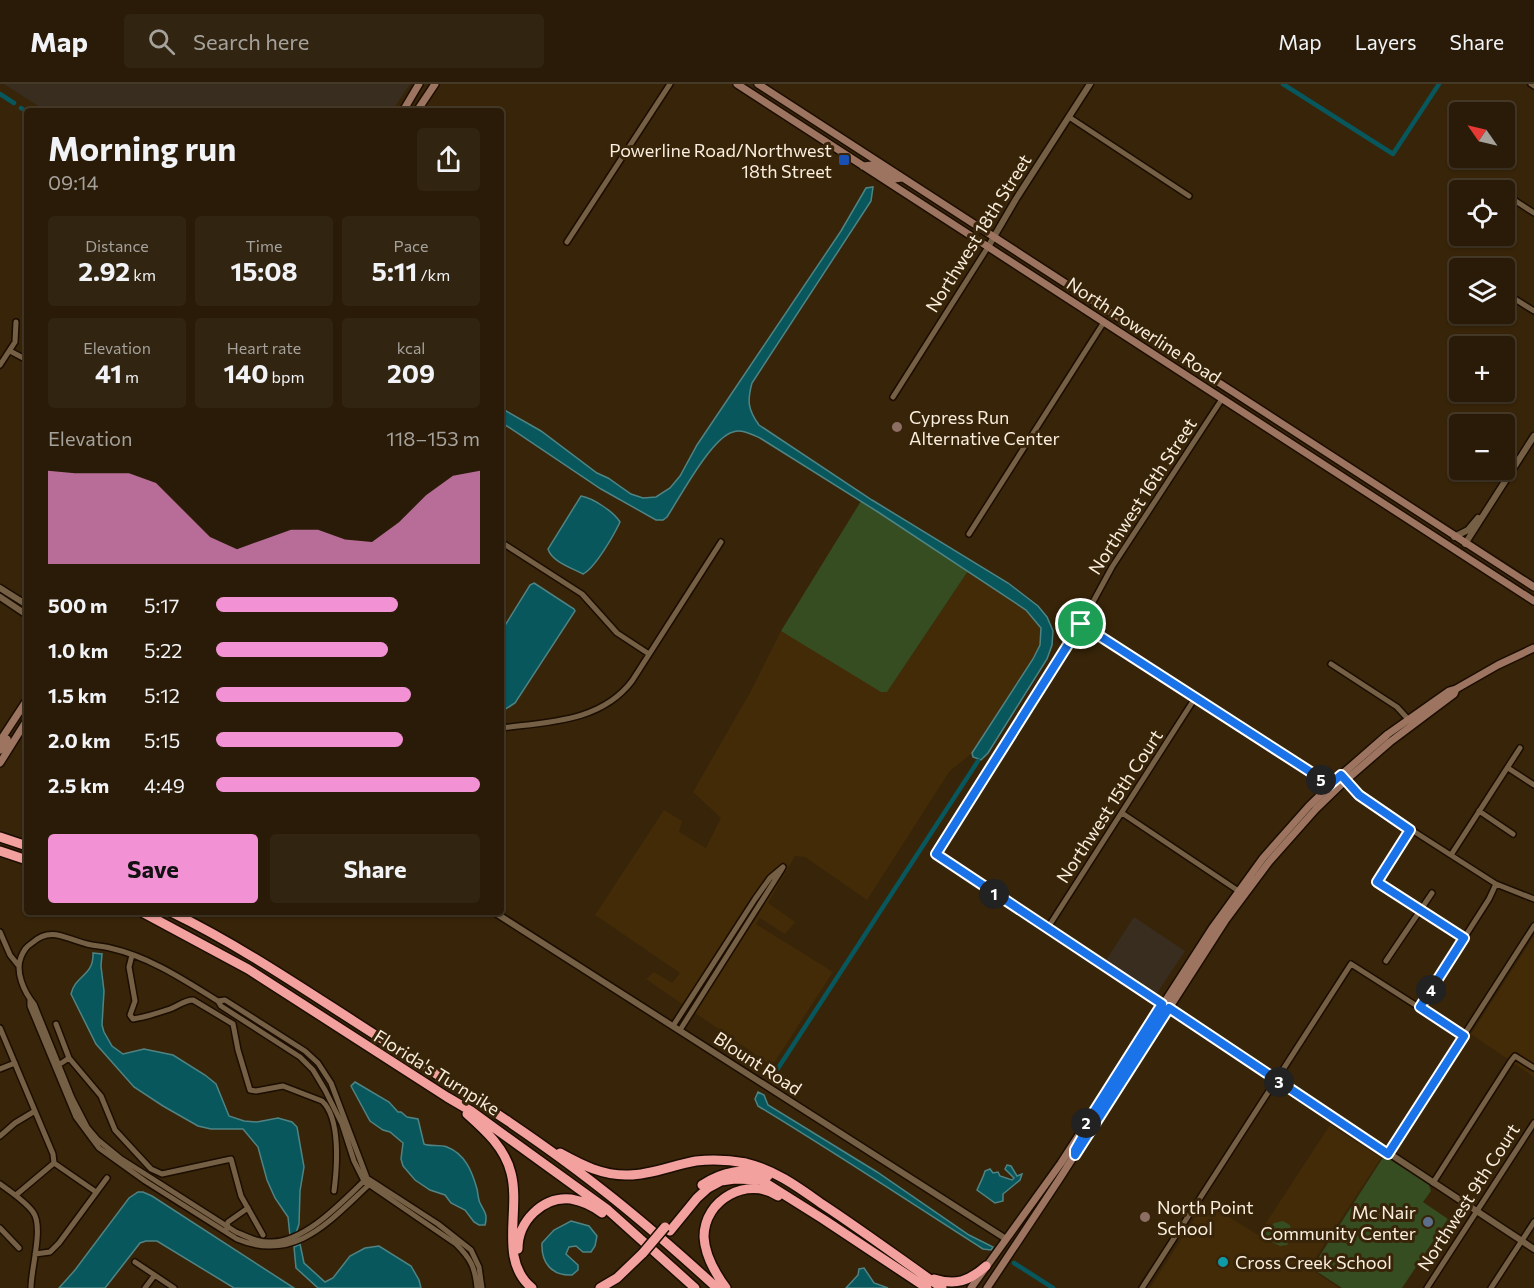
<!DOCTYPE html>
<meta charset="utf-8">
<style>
body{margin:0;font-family:Commissioner,sans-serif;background:#312411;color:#f1f3f6;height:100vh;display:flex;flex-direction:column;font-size:22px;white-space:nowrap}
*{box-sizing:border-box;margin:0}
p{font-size:20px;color:#a5a19b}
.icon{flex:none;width:33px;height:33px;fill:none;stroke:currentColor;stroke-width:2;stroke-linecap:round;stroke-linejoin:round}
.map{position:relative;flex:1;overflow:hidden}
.side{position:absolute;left:24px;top:24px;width:480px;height:807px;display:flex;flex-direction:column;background:#291b07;border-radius:6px;box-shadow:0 2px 4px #0004,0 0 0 2px #453928}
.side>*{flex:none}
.needle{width:39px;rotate:304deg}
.controls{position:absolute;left:1449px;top:18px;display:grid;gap:12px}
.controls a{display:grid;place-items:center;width:66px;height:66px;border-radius:6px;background:#291b07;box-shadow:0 2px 4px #0004,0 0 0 2px #453928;font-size:30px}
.pin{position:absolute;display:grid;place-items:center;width:51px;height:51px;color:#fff;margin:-26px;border:3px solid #fff;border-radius:50%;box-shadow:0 2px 6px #0007}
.km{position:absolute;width:30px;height:30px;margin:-15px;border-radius:50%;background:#222;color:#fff;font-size:16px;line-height:30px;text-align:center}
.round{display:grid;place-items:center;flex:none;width:63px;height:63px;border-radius:6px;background:#312411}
.head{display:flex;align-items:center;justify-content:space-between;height:102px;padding:0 24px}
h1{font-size:33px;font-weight:700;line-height:45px}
.stats{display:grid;grid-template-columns:repeat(3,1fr);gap:9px;height:102px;padding:6px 24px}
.stats div{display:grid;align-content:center;border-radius:6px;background:#312411;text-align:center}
.stats b{font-size:26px;font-weight:700}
.stats small{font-size:16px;font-weight:400}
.stats p{font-size:16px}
.chart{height:168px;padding:12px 24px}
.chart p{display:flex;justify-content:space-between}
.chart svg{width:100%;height:108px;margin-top:6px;fill:#f391d5;opacity:.7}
.cta{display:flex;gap:12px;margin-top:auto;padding:12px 24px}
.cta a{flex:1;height:69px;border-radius:6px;background:#f391d5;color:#111;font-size:24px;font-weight:700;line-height:69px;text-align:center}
.cta a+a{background:#312411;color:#f1f3f6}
ul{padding:0 24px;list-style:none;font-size:20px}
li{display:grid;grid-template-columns:96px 72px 1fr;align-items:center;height:45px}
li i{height:15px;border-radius:8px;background:#f391d5}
header{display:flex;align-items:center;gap:36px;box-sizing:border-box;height:84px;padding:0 30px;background:#291b07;border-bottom:2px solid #453928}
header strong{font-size:28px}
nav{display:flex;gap:33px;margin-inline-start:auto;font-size:21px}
.search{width:420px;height:54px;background:#312411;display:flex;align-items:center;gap:15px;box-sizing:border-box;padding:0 21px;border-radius:6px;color:#a5a19b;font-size:22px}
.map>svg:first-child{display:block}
.built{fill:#432b08}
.industrial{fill:#392d1f}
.green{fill:#364d21}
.water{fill:#07575d;stroke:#508484;stroke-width:1.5}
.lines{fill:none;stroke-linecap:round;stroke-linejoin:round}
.canal{stroke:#07575d;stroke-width:4.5}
.minor-casing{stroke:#1b0d00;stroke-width:8}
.tertiary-casing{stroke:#1b0d00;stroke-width:9}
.secondary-casing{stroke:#1b0d00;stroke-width:10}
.motorway-casing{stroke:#1b0d00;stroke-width:12}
.minor{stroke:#766045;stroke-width:5}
.tertiary{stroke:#766045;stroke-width:6}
.secondary{stroke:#9c7460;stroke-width:7}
.motorway{stroke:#f3a19f;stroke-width:9}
.motorway-bridge-casing{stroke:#1b0d00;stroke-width:12;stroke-linecap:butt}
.motorway-bridge{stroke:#f3a19f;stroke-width:9}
.route-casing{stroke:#fff;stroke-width:12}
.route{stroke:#1a73e8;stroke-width:8}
.transit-dot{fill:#1a4fb4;stroke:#372409;stroke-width:2}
.education-dot{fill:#8d6e63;stroke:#372409;stroke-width:2}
.service-dot{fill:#5c6f8a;stroke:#372409;stroke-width:2}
.culture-dot{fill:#0f9aa8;stroke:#372409;stroke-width:2}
.labels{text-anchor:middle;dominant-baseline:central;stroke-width:6;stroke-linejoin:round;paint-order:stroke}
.poi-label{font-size:18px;fill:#faeede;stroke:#372409;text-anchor:start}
.street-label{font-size:18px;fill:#faeede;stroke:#372409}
</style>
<header>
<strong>Map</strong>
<div class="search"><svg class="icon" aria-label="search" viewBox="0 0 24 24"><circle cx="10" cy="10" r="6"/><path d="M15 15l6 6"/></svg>Search here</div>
<nav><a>Map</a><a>Layers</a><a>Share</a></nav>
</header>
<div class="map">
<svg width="1534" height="1204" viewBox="0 0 1534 1204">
<rect width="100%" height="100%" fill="#372409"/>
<path class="built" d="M968,487L1027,526L1041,544L1040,561L1033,575L972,669L949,688L867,816L805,773L795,772L768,819L795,838L785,850L760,834L756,840L833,888L772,982L646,895L654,888L672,899L680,889L595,831L664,726L682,737L679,748L706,764L721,734L693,708L752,605L781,547L887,608Z
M1534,852V993L1471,950Z
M1330,1041L1381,1074L1313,1178L1315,1188L1339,1204H1150L1205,1118L1258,1151Z"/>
<path class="industrial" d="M4,0H410L392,27H46Z
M1134,833L1185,867L1157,909L1106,876Z"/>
<path class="green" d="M861,417L968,487L887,608H881L781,547Z
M1386,1073L1429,1101L1431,1107L1423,1118L1448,1135L1402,1204H1342L1316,1187L1315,1179L1382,1075Z
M1283,1137L1290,1141L1293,1152L1287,1161L1280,1162L1266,1155L1265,1150L1274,1139Z"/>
<path class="water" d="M873,103L871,117L752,299C747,317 748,326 759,341L872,416L1008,499L1038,522L1047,533L1053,547L1052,561L1047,575L988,669L981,676L973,673L972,669L1033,575L1040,561L1041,544L1026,526L878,428L760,354C751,350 742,345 733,348C712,353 680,413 667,433L663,436H656L601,405L501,338V324L541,347L597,389L608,394L631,410L643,414L656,413L670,404L680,392L697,361L841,147L866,104Z
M581,412C593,414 614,428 620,438C614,451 595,484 583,490C572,484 552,478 548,465Z
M534,499L574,525L575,527L515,619L501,628V548L530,501Z
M93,869L102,870L101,882L104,907L102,941L104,948L112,962L123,970L144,965L173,971L205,991L216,1000L229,1032L244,1037L257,1038L278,1034L292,1038L297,1043L304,1083L300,1107L299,1140L296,1149L290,1152L288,1133L275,1114L267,1096L258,1063L243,1045H211L198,1042L163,1022L134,1003L96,960L71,910C75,891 94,892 93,869Z
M355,998L389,1018L398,1028H401L407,1033L418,1035L424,1060C431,1063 439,1060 447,1063C465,1070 472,1087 477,1105C478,1109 478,1115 480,1119C484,1127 488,1130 485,1141H479L474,1138L465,1126L451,1119L445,1111L430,1106L415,1096L403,1082L401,1075L403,1059L390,1048L383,1046L370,1037L351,1002Z
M758,1008L764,1011L768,1021L877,1088L969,1151L993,1163L991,1166L983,1165C908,1117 834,1068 758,1022L755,1015Z
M1007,1081L1011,1082L1017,1092L1022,1090L1020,1096L1003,1110V1117L995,1119L977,1106C980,1099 983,1094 985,1087L990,1085L993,1089L998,1088L1000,1092L1012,1096L1014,1094L1005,1085Z
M138,1108H143L152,1112L294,1204H234L157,1157H146L140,1159L105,1204H59L75,1186L129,1114Z
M571,1137L589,1142L597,1152L595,1162L591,1168H583L576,1162L569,1163L566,1170L578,1181V1186L572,1191C552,1192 541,1179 542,1159L554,1146Z
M300,1160L304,1179L325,1198L333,1194L350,1172L365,1164L379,1162L411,1182L419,1196L421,1204H318L296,1184L294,1163Z
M864,1184L874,1199L888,1204H846L858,1191L859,1185Z"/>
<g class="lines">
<path class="canal" d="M1283,0L1393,70L1439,0
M0,10L14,19
M21,24L27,28
M773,992L978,677
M1014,1179L1053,1204"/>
<defs>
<path id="minor" d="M1531,0L1534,2
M1069,33L1189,112
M1511,114L1534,129
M567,158L670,0
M1504,208L1534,227
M10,267L27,276
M0,281L15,258L16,238
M893,313L988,163
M969,450L1104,238
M501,458L582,510L617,549L649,570
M1081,540L1320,694L1328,702
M1331,580L1397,623L1408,635
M501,644C548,638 601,638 632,597L721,458
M1508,684L1534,701
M1344,695L1368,718L1496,800L1534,815
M1479,727L1513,750
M1122,729L1240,808
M1410,745L1377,798L1464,854
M1451,771L1520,664
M1047,845L1195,614
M0,848L10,871L18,881
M132,871L129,883L135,917L130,931L133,935C146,933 158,929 170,925C178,922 185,916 193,916L233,940L238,966L250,1006L256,1007L283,1002L322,1017C341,1034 337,1084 334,1107
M1386,877L1432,809
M30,915V922L76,1033L99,1064L145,1097L237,1155C297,1180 332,1134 372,1098
M218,917L225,916L305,967L318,979L331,999L367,1094L438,1140L471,1166L479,1183L482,1204
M1162,920L936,770L1081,540L1112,483L1222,315
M1420,923L1489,815L1496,800
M56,940L69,974
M673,942L755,815L770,794L783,783
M0,944L53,1070L54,1079L96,1108
M680,946L782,785
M57,982L69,974L101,1012L115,1046L151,1085L162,1090L231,1075L241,1112L263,1151
M0,985L15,979
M0,1052L15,1039L35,1027
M1388,1069L1534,842
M367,1094L364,1097C341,1119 306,1157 272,1158C259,1159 248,1153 236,1148L120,1074L98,1056L87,1043L72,1014L34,920C24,908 15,888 21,873C24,866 26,863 32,859C51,842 66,855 87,860C95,862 103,862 110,864C150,873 184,896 218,917L221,922L300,973L313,986L325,1006L342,1040L354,1077L364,1097L456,1160C471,1175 475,1183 477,1204
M1433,1099L1511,977L1515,972L1534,984
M0,1100C11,1108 25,1117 33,1128C44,1143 31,1184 31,1204
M16,1111L54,1079
M0,1144L19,1164
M226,1146L228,1138L248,1124
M35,1170L50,1168L59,1159L107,1094
M135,1178L174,1204
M145,1204L154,1192
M1142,1204L1351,880L1464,952
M1427,1204L1534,1039
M1491,1204L1534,1138"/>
<path id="tertiary" d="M988,163L1016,115L1090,0
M1454,453L1468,446L1478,434
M1465,460L1534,352
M0,504L27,521
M0,513L27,531
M494,828L1006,1155
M1166,922L1534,1165"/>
<path id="secondary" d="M737,0L1534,517
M758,0L1534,503
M403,27L419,0
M417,27L435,0
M863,82L872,81L894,95L902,94
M0,657L27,616
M0,666L7,655
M0,679L27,636
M971,1204L1061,1079L1213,843L1263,774L1309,722L1341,691L1388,650L1449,607L1456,605L1498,581L1534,564
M987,1204L1060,1094L1225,837L1269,778L1316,725L1345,697L1390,658L1454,610L1456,605"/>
<path id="motorway" d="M0,753L27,762
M0,767L27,776
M142,828L248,885L447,1013L471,1027L608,1126L695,1204
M171,828C239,861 302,904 366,945C450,999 536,1052 614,1115C649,1143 683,1173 717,1204
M467,1030C486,1047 505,1064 511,1089C521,1127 498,1176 532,1204
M560,1069C582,1081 603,1092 629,1091C651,1091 673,1081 696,1077C712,1075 730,1076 746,1079C775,1086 798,1103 822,1120C863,1147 902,1176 942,1204
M702,1101C721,1088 746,1082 768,1092
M670,1147L697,1114L708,1104L721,1097L735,1095L761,1096L823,1135L927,1204
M518,1165C518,1137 543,1112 571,1115C582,1117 593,1122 602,1129
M934,1195C956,1202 969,1197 986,1182
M600,1204L617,1194L643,1169
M726,1204C715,1189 705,1172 704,1153C704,1115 748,1092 778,1112"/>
</defs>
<use href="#minor" class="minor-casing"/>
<use href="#tertiary" class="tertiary-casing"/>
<use href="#secondary" class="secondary-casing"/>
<use href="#motorway" class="motorway-casing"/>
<use href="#minor" class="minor"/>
<use href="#tertiary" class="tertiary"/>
<use href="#secondary" class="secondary"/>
<use href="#motorway" class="motorway"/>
<defs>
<path id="motorway-bridge" d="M643,1169L665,1143"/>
</defs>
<use href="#motorway-bridge" class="motorway-bridge-casing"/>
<use href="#motorway-bridge" class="motorway-bridge"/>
</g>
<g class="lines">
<defs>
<path id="route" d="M1081,540L1320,694L1328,702L1341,691L1359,711L1410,746L1377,798L1464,854L1420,923L1464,952L1388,1070L1169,924L1075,1071V1066L1088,1043L1086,1040L1162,920L936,770Z"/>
</defs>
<use href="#route" class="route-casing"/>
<use href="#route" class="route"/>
</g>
<rect class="transit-dot" x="838" y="70" width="12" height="12" rx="3"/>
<g class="education-dot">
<circle cx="897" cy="343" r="6"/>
<circle cx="1145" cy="1133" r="6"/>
</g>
<circle class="service-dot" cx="1428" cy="1138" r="6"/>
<circle class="culture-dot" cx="1223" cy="1178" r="6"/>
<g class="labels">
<g class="poi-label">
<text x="832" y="66" text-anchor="end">Powerline Road/Northwest<tspan x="832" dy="21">18th Street</tspan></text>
<text x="909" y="333">Cypress Run<tspan x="909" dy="21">Alternative Center</tspan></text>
<text x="1157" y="1123">North Point<tspan x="1157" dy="21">School</tspan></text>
<text x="1416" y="1128" text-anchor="end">Mc Nair<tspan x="1416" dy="21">Community Center</tspan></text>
<text x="1235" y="1178">Cross Creek School</text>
</g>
<g class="street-label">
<text transform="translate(978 149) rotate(-58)">Northwest 18th Street</text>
<text transform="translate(1144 246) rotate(33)">North Powerline Road</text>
<text transform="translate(1142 412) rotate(-57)">Northwest 16th Street</text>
<text transform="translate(1109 722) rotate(-57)">Northwest 15th Court</text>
<text transform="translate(758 979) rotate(33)">Blount Road</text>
<text transform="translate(437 988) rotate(32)">Florida's Turnpike</text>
<text transform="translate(1468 1113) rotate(-57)">Northwest 9th Court</text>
</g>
</g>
</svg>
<div class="controls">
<a><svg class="needle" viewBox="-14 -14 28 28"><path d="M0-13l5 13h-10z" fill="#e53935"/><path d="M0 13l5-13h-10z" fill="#a5a19b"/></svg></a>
<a><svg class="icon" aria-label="locate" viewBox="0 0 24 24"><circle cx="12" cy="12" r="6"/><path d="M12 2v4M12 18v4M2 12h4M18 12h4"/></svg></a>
<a><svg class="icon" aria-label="layers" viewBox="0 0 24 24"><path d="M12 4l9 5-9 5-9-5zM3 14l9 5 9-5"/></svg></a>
<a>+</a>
<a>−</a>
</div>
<div class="pin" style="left:1081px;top:540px;background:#1e9e55"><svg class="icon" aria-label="arrive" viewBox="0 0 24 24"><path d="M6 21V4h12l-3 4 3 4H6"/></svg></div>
<b class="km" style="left:994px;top:810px">1</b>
<b class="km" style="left:1086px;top:1039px">2</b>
<b class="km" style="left:1279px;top:998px">3</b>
<b class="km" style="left:1431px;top:906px">4</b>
<b class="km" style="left:1321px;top:696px">5</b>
<section class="side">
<div class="head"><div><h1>Morning run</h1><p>09:14</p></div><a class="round"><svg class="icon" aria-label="share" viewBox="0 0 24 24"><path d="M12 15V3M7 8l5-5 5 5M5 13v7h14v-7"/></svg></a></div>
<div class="stats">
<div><p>Distance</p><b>2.92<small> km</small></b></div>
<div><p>Time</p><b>15:08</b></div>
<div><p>Pace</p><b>5:11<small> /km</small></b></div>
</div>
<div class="stats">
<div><p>Elevation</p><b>41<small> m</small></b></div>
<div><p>Heart rate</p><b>140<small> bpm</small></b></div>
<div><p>kcal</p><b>209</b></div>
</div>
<div class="chart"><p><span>Elevation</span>118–153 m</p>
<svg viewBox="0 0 160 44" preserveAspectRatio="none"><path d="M0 44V6L10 7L20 7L30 7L40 11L50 22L60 33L70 38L80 34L90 30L100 30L110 34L120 35L130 27L140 16L150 8L160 6V44z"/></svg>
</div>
<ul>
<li><b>500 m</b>5:17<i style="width:69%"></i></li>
<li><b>1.0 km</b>5:22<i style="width:65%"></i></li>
<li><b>1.5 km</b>5:12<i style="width:74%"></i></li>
<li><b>2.0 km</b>5:15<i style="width:71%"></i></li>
<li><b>2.5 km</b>4:49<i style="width:100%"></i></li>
</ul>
<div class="cta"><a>Save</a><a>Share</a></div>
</section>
</div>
